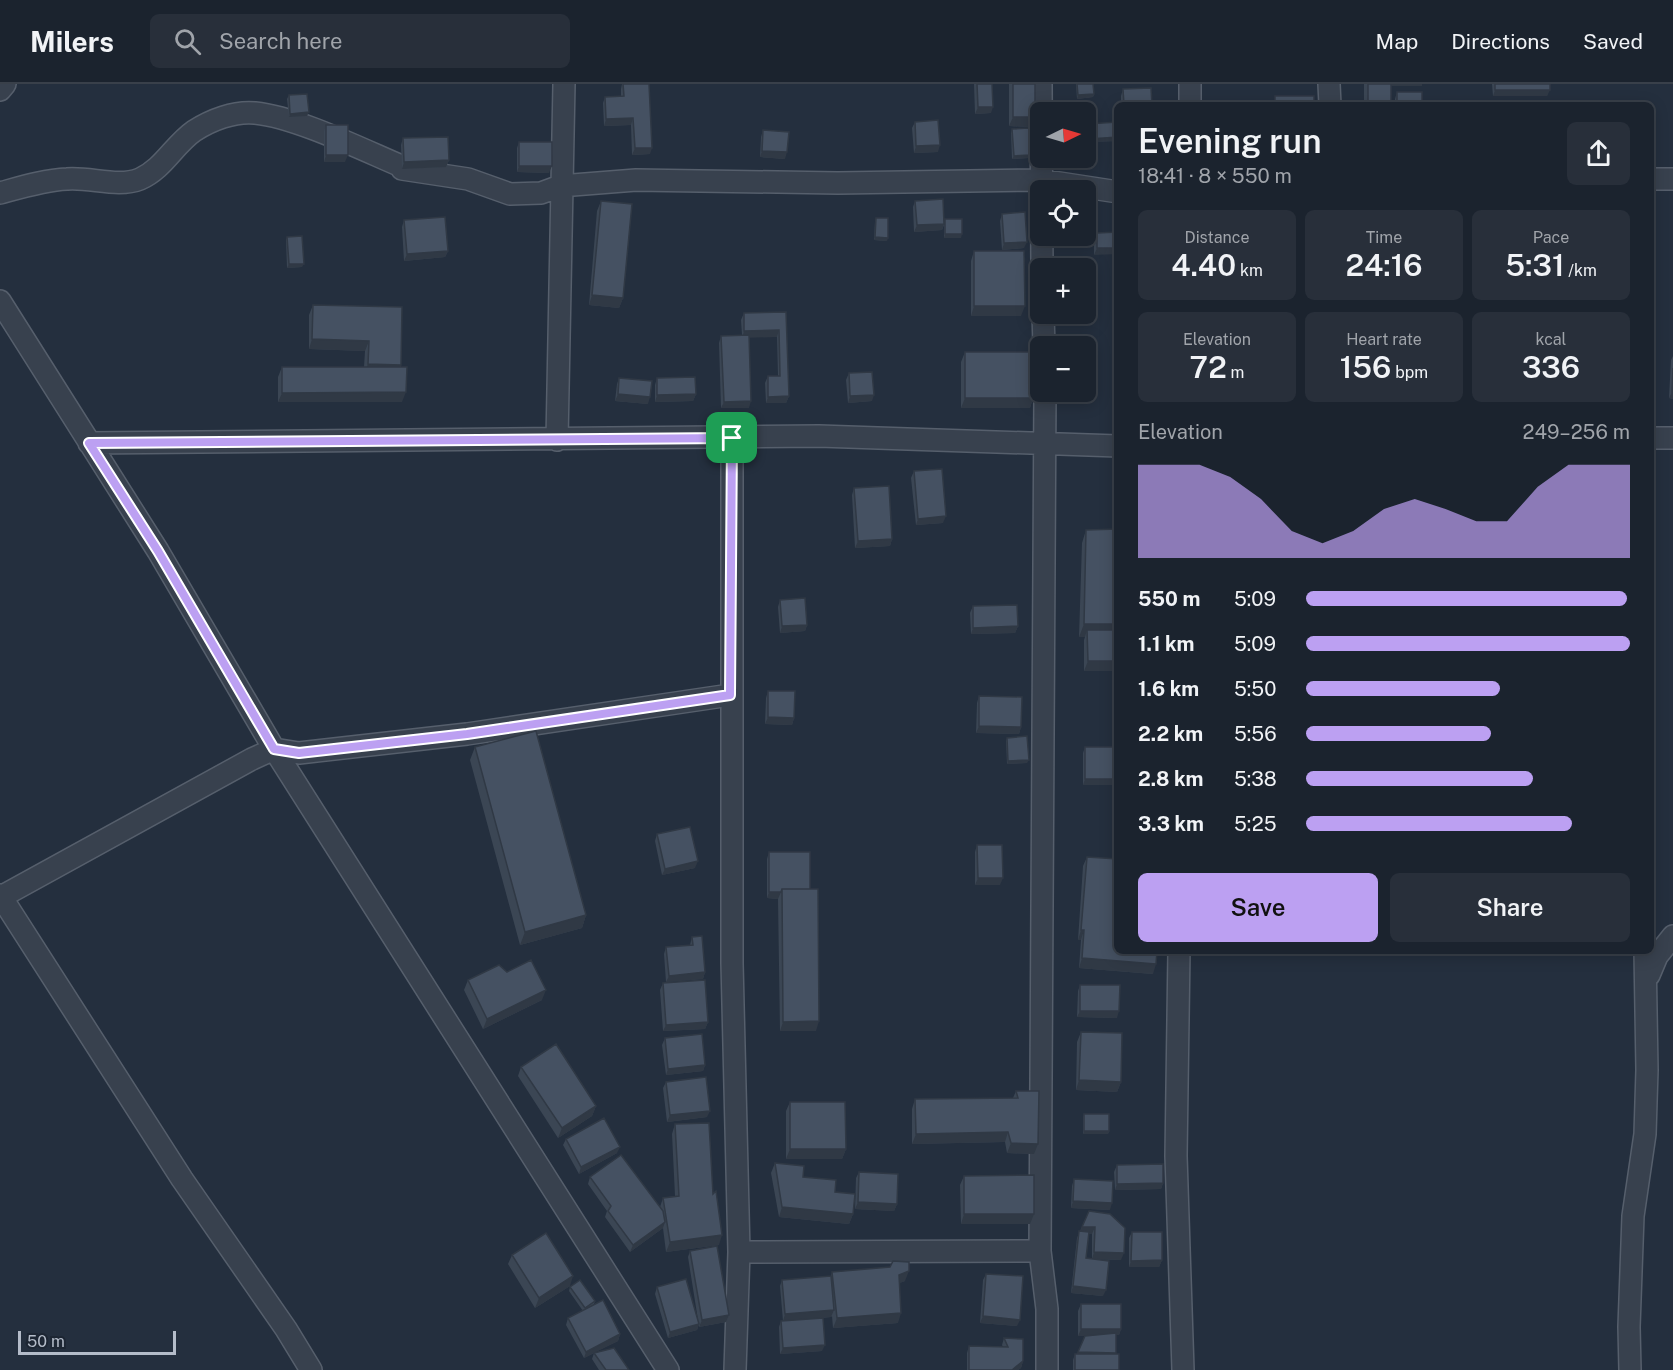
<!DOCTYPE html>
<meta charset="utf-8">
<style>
body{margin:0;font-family:"Public Sans",sans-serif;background:#282f3a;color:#f1f3f6;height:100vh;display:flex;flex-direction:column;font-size:22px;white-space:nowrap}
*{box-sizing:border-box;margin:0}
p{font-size:20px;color:#a0a4aa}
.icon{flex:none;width:33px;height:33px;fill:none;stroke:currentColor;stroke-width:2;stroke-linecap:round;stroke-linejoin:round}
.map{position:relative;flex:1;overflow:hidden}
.side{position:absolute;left:1114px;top:18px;width:540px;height:852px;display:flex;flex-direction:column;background:#1b232e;border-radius:9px;box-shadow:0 3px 15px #0003,0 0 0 2px #39404a}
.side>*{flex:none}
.needle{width:39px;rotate:85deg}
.fabs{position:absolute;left:1030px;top:18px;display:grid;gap:12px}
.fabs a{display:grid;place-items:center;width:66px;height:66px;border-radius:9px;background:#1b232e;box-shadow:0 3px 15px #0003,0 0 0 2px #39404a;font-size:30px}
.scale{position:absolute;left:18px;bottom:15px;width:158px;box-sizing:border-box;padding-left:6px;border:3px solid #b4bcc9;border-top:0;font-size:16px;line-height:21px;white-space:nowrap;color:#b4bcc9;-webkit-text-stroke:4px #1d2633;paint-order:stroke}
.pin{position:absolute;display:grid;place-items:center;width:51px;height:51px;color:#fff;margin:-26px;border-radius:12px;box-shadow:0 3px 9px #0006}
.round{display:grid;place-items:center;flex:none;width:63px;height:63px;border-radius:9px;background:#282f3a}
.summary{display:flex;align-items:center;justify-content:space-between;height:102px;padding:0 24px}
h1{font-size:33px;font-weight:600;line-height:45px}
.stats{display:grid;grid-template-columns:repeat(3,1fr);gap:9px;height:102px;padding:6px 24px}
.stats div{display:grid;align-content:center;border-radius:9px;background:#282f3a;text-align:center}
.stats b{font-size:30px;font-weight:600}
.stats small{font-size:16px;font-weight:400}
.stats p{font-size:16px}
.chart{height:168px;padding:12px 24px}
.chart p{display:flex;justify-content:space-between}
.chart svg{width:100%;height:108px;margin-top:6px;fill:#bca0f2;opacity:.7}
.button{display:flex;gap:12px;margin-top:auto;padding:12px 24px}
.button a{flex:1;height:69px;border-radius:9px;background:#bca0f2;color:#111;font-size:24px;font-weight:600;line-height:69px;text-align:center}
.button a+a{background:#282f3a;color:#f1f3f6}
ul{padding:0 24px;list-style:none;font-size:20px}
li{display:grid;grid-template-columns:96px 72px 1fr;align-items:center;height:45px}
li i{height:15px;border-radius:8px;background:#bca0f2}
header{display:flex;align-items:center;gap:36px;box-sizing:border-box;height:84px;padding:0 30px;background:#1b232e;border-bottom:2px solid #39404a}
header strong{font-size:28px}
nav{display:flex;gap:33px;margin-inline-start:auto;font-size:21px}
.search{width:420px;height:54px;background:#282f3a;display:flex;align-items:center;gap:15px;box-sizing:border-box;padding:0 21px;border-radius:9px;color:#a0a4aa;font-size:22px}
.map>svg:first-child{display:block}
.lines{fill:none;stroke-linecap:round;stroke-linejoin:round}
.street-casing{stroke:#565f6c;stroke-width:24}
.street{stroke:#38414e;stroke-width:21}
.wall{fill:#3b4654;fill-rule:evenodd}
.shaded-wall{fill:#303945}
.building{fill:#455162;stroke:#303945;stroke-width:1.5}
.route-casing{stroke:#fff;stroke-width:12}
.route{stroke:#bca0f2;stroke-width:8}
</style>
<header>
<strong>Milers</strong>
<div class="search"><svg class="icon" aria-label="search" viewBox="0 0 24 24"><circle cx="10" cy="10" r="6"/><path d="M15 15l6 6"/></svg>Search here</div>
<nav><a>Map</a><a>Directions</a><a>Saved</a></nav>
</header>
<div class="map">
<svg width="1673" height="1286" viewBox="0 0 1673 1286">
<rect width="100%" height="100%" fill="#242f3e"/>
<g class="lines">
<defs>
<path id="street" d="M1041,0L1042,184
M1190,0V21
M1329,0L1330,21
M0,6L5,0
M1652,95H1673
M0,109C22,103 45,96 67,95C91,93 118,104 140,95C163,85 174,61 194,47C211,36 234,27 255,29C296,33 361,65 401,82L402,85L468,95L510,110L541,109L560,102L636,96L838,99L1040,96L1118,108
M0,217L158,467L274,665L668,1286
M1043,230L1044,262
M1045,308L1040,1167L1047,1225V1286
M732,354V879L739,1168L735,1286
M1652,354H1673
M557,356L564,0
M89,359L819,352L1118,362
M0,811L182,1095L286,1245L311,1286
M1,813L252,675L274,665L299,669L467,650L730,611
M1179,867L1176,1072L1183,1286
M1649,891L1657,872L1673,852
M739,1168L1040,1167
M1630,1286L1629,1243L1633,1132L1645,1050L1647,986L1645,867"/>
</defs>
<use href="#street" class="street-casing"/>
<use href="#street" class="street"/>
</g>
<path class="wall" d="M622,0H649L650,70L632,71L631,41L604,42L603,19L605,13L621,12V5Z
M974,0H992L991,29L975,30Z
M1009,0H1035V33L1031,43L1009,42Z
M1076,0H1093L1094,10L1093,13L1077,15Z
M1364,0H1422V2H1391V21H1364Z
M1492,0H1550L1547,12H1493Z
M1123,5L1152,21H1121V12Z
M1397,8L1422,21H1395V15Z
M289,11L307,32L289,33L287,15Z
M915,38L938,68L914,69L912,44Z
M1088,40L1117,57L1088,58L1087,43Z
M326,41L345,78H324V47Z
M1012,45L1030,71L1029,74L1012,75L1011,49Z
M763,46L785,75L760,73L761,53Z
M403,54L449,76L446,83L402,85L401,61Z
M519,58L549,89L517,88V64Z
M601,117L623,214L619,224L589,221L597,127Z
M915,117L944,138L945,135L961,154H944V141L942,146L914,148L913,123Z
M1002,130L1024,164L1002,166L1000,137Z
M876,134L887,157L874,156L875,137Z
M404,136L448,167L445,173L404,177L402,143Z
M1118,148L1094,171V156L1097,149Z
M287,153L302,183L287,184L286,156Z
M974,167L1021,232H971V177Z
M313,221L402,223L401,283L402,318H278V293L282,283H364L365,267L309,265V231Z
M786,228L789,312L786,319H766L765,299L768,292H778L777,253H749V324H721L719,259L721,252L742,251L741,236L744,229Z
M965,268L1033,314L1030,324H961V278Z
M1673,272V315L1669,314L1671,276Z
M849,289L872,317L848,319L846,296Z
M619,294L648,320L615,317L617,300Z
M657,294L696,310L693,317L655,318V301Z
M914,387L943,439L916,441L911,394Z
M854,404L892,455L890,462L855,464L852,411Z
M1086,446L1118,587H1084V556L1085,553H1079L1082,459Z
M780,516L807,541L805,547L780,549L778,523Z
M973,522L1018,542L1015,549L971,550L970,529Z
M768,607L794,634L792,641L765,640L766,614Z
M979,612L1021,643L1019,650L976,649L977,619Z
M1007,654L1027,679L1007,680L1006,657Z
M475,663L586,831L582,844L520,861L470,676Z
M1085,663L1116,695L1113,701H1083V669Z
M657,750L695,784L662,791L655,757Z
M977,761L1000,801H975V768Z
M769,768L810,805L816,947H780L778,815L767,814V775Z
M1087,773L1115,829L1153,890L1079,884L1081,856H1078L1083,782Z
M692,853L705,888L703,895L666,898L664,870L666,863L690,861Z
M507,888L542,916L483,945L464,906L468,896Z
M663,899L708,938L705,945L663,947L660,906Z
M1080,901L1117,934L1077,933L1078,907Z
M1081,948L1121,998L1117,1008L1076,1006L1077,958Z
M665,954L705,981L703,987L666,991L662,961Z
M521,983L596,1022L592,1032L558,1054L518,992Z
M666,998L707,1033L667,1038L663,1004Z
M1016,1007L1034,1070L1007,1069L1005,1058L912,1060V1025L915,1015L1013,1014Z
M790,1018L846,1065L842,1075H786V1027Z
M1084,1030L1109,1047L1108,1050H1083V1033Z
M675,1040L713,1110L719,1161L666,1168L663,1144L630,1168L605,1133L607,1127L588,1100L590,1093L660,1123L663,1114L675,1112L672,1050Z
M566,1055L617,1069L579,1090L563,1061Z
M775,1079L835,1108L853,1130L849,1140L779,1133L771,1089Z
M1117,1081L1163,1099L1161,1105L1115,1106L1114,1088Z
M859,1088L897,1120L894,1127L855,1125L856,1094Z
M964,1092L1030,1140H961L960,1101Z
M1074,1095L1110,1126L1071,1124L1072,1102Z
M1089,1127L1121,1176L1092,1175L1103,1212L1071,1209L1077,1154ZM1089,1150H1092V1175L1086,1174Z
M1132,1148L1162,1176L1159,1183H1129V1154Z
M690,1167L729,1231L726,1238L699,1243V1240L697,1246L668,1254L655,1210L657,1203L698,1236L688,1173Z
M512,1171L570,1202L535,1224L508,1180Z
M832,1188L905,1197L899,1199L898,1239L833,1244L832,1232L831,1233L798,1236L822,1267L780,1270L779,1243L781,1237H783L780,1202L782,1196L831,1192Z
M986,1190L1017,1242L980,1239L983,1196Z
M570,1203L595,1217L594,1220L591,1223L620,1250L618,1257L595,1268L629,1286H599L592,1275L594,1269L584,1274L566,1241L568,1234L583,1227L569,1207Z
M1081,1220L1121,1245L1119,1251H1116L1115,1270L1119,1286H1073V1276L1075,1270H1077L1091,1251L1078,1252V1227Z
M1004,1254L1023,1277L1021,1284L1018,1286H967V1269L969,1262L1003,1263L1002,1261Z"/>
<path class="shaded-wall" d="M1388,0H1422V2H1387Z
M1495,6H1550L1547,12H1493Z
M1094,10L1093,13L1077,15L1078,11Z
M978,23H993L991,29L975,30Z
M309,28L307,32L289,33L290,30Z
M1013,33H1035L1031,43L1009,42Z
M633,34L631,41L604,42L606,35Z
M1118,53L1117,57L1088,58L1089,55Z
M940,61L938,68L914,69L916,62Z
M635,64H652L650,70L632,71Z
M762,67L787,68L785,75L760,73Z
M326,71H348L345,78H324Z
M1030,71L1029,74L1012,75L1014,72Z
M449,76L446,83L402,85L404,78Z
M519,82H552L549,89L517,88Z
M944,140L942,146L914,148L917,141Z
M945,150H962L961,154H944Z
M875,153L888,154L887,157L874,156Z
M1027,158L1024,164L1002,166L1004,159Z
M1097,164H1118V170L1094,171Z
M448,167L445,173L404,177L407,170Z
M289,180H304L302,183L287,184Z
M592,211L623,214L619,224L589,221Z
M974,222H1025L1021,232H971Z
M779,246L777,253L742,254L744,247Z
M312,255L369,257L365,267L309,265Z
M368,280L401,281L398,291L364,290Z
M406,308L402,318H278L282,309Z
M1672,308H1673V315L1669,314Z
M618,310L650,313L648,320L615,317Z
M696,310L693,317L655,318L657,311Z
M874,311L872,317L848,319L850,312Z
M789,312L786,319H766L768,313Z
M965,314H1033L1030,324H961Z
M751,317L749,324H721L724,318Z
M946,432L943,439L916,441L918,435Z
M892,455L890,462L855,464L858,457Z
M1084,540H1118V553L1087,546L1085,553H1079Z
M807,541L805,547L780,549L782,542Z
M1018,542L1015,549L971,550L973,544Z
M1088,577H1118V587H1084Z
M768,633L794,634L792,641L765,640Z
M979,642L1021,643L1019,650L976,649Z
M1029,676L1027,679L1007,680L1008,677Z
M1085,695H1116L1113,701H1083Z
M698,777L695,784L662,791L665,785Z
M978,794H1003L1000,801H975Z
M769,808H781L778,815L767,814Z
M586,831L582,844L520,861L525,848Z
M1081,846H1084L1081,856H1078Z
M1082,874L1156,880L1153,890L1079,884Z
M705,888L703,895L666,898L669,892Z
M546,906L542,916L483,945L487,935Z
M1080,927H1119L1117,934L1077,933Z
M819,937L816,947H780L783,938Z
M708,938L705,945L663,947L666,941Z
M705,981L703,987L666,991L668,985Z
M1079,996L1121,998L1117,1008L1076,1006Z
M596,1022L592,1032L558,1054L562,1044Z
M710,1027L707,1033L667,1038L670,1031Z
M1084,1047H1109L1108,1050H1083Z
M1008,1048L1005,1058L912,1060L916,1050Z
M1011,1059L1038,1060L1034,1070L1007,1069Z
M620,1063L617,1069L579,1090L581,1083Z
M790,1065H846L842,1075H786Z
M1163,1099L1161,1105L1115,1106L1117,1100Z
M1073,1117L1112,1119L1110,1126L1071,1124Z
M858,1118L897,1120L894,1127L855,1125Z
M782,1123L853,1130L849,1140L779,1133Z
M964,1130H1034L1030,1140H961Z
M665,1138L663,1144L630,1168L633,1161Z
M1082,1143H1095L1092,1150L1079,1149Z
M722,1151L719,1161L666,1168L670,1158Z
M1094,1168L1124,1169L1121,1176L1092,1175Z
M1162,1176L1159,1183H1129L1131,1177Z
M909,1187L905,1197L895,1201L899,1191Z
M573,1192L570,1202L535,1224L539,1214Z
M1073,1202L1106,1206L1103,1212L1071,1209Z
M834,1226L831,1233L783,1237L785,1230Z
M901,1229L898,1239L833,1244L837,1234Z
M729,1231L726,1238L699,1243L702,1236Z
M983,1232L1020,1236L1017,1242L980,1239Z
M699,1240L697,1246L668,1254L670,1248Z
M1081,1245H1121L1119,1251L1078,1252Z
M620,1250L618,1257L584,1274L586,1268Z
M825,1261L822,1267L780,1270L783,1264Z
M1078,1268L1116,1269L1113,1275L1075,1274Z
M1023,1277L1021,1284L1018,1286H1012Z"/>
<path class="building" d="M623,0H649L652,64H635L633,34L606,35L605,13L624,12Z
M977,0H992L993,23H978Z
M1013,0H1035V33H1013Z
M1077,0H1093L1094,10L1078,11Z
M1368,0H1391V21H1368Z
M1495,0H1550V6H1495Z
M1151,4L1152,21H1124L1123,5Z
M1397,8H1422V21H1397Z
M307,10L309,28L290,30L289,11Z
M1275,12H1314V21H1275Z
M938,36L940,61L916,62L915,38Z
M1117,38L1118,53L1089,55L1088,40Z
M326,41H348V71H326Z
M1029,44L1030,71L1014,72L1012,45Z
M763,46L789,48L787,68L762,67Z
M448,53L449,76L404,78L403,54Z
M519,58H552V82H519Z
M943,115L944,140L917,141L915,117Z
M601,117L632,120L623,214L592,211Z
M1025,128L1027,158L1004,159L1002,130Z
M445,133L448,167L407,170L404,136Z
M876,134H888V154L875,153Z
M945,135H962V150H945Z
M1118,148V164H1097V149Z
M302,152L304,180H289L287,153Z
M974,167H1024L1025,222H974Z
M313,221L402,223L401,281L368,280L369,257L312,255Z
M786,228L789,312L768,313V292H780L779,246L744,247V229Z
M749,251L751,317L724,318L721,252Z
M965,268H1033V314H965Z
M282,283H407L406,308L282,309Z
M1673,284V308H1672Z
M872,288L874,311L850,312L849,289Z
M695,293L696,310L657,311V294Z
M619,294L652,297L650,313L618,310Z
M942,385L946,432L918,435L914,387Z
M889,402L892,455L858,457L854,404Z
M1118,445V540H1084L1086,446Z
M805,514L807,541L782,542L780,516Z
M1017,521L1018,542L973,544V522Z
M1087,546H1118V577H1088Z
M768,607H795L794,634L768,633Z
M979,612L1022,613L1021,643L979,642Z
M536,647L586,831L525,848L475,663Z
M1027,652L1029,676L1008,677L1007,654Z
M1085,663H1116V695H1085Z
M690,743L698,777L665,785L657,750Z
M977,761H1002L1003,794H978Z
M769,768H810V805H782L781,808H769Z
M1087,773L1118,775V802L1115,829H1118V867H1157L1156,880L1082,874L1084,846H1081Z
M782,805H818L819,937L783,938Z
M702,852L705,888L669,892L666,863L693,861L692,853Z
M531,876L546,906L487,935L468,896L499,881L507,888Z
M705,896L708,938L666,941L663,899Z
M1080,901H1120L1119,927H1080Z
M1081,948L1122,949L1121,998L1079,996Z
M702,950L705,981L668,985L665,954Z
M556,960L596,1022L562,1044L521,983Z
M706,993L710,1027L670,1031L666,998Z
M1016,1007H1039L1038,1060L1011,1059L1008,1048L916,1050L915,1015L1018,1014Z
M790,1018H845L846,1065H790Z
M1084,1030H1109V1047H1084Z
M604,1034L620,1063L581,1083L566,1055Z
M709,1039L713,1110L716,1107L722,1151L670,1158L663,1114L679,1112L675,1040Z
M621,1071L663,1127L665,1138L633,1161L608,1127L611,1122L590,1093Z
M775,1079L804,1082L803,1093L836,1096L835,1108L855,1110L853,1130L782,1123Z
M1163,1080V1099L1117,1100V1081Z
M859,1088L898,1090L897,1120L858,1118Z
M1034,1091V1130H964V1092Z
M1074,1095L1113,1097L1112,1119L1073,1117Z
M1089,1127L1110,1130L1125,1144L1124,1169L1094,1168L1095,1143H1082Z
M1079,1147L1089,1148L1086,1174L1109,1177L1106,1206L1073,1202Z
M1132,1148H1162V1176L1131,1177Z
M546,1149L573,1192L539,1214L512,1171Z
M717,1162L729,1231L702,1236L690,1167Z
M893,1177L909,1178V1187L899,1191L901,1229L837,1234L832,1188L890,1183Z
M986,1190L1023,1192L1020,1236L983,1232Z
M831,1192L834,1226L785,1230L782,1196Z
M686,1195L699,1240L670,1248L657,1203Z
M580,1196L595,1217L585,1224L570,1203Z
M603,1216L620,1250L586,1268L568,1234Z
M1081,1220H1121V1245H1081Z
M823,1234L825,1261L783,1264L781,1237Z
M1116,1249V1269L1078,1268L1085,1252Z
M1004,1254L1023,1255V1277L1012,1286H969V1262L1008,1263Z
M614,1264L629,1286H606L594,1269Z
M1075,1270H1119V1286H1075Z"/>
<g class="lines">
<defs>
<path id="route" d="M732,354L730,611L467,650L299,669L274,665L158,467L89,359Z"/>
</defs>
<use href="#route" class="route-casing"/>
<use href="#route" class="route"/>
</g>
</svg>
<div class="fabs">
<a><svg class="needle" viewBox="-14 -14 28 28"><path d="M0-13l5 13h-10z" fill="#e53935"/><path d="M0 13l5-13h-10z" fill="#a0a4aa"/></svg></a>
<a><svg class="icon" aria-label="locate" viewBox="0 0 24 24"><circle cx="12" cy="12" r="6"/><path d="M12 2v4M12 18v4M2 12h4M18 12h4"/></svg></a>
<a>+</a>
<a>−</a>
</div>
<div class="scale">50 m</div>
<div class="pin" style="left:732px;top:354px;background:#1e9e55"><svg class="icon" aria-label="arrive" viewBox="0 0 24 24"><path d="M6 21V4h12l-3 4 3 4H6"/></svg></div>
<section class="side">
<div class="summary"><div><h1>Evening run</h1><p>18:41 · 8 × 550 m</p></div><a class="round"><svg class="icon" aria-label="share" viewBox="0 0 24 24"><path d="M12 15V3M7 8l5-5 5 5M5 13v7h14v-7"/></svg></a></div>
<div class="stats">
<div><p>Distance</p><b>4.40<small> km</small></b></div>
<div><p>Time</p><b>24:16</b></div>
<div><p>Pace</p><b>5:31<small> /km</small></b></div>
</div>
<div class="stats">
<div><p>Elevation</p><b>72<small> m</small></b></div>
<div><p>Heart rate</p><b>156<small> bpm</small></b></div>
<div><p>kcal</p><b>336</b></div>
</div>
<div class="chart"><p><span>Elevation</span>249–256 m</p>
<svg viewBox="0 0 160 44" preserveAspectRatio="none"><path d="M0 44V6L10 6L20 6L30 11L40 20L50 33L60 38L70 33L80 24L90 20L100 24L110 29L120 29L130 15L140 6L150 6L160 6V44z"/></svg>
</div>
<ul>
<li><b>550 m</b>5:09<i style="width:99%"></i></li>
<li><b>1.1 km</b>5:09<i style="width:100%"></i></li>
<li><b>1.6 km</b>5:50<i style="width:60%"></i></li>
<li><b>2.2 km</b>5:56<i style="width:57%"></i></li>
<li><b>2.8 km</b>5:38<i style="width:70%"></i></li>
<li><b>3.3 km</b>5:25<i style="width:82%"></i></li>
</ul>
<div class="button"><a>Save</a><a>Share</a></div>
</section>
</div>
